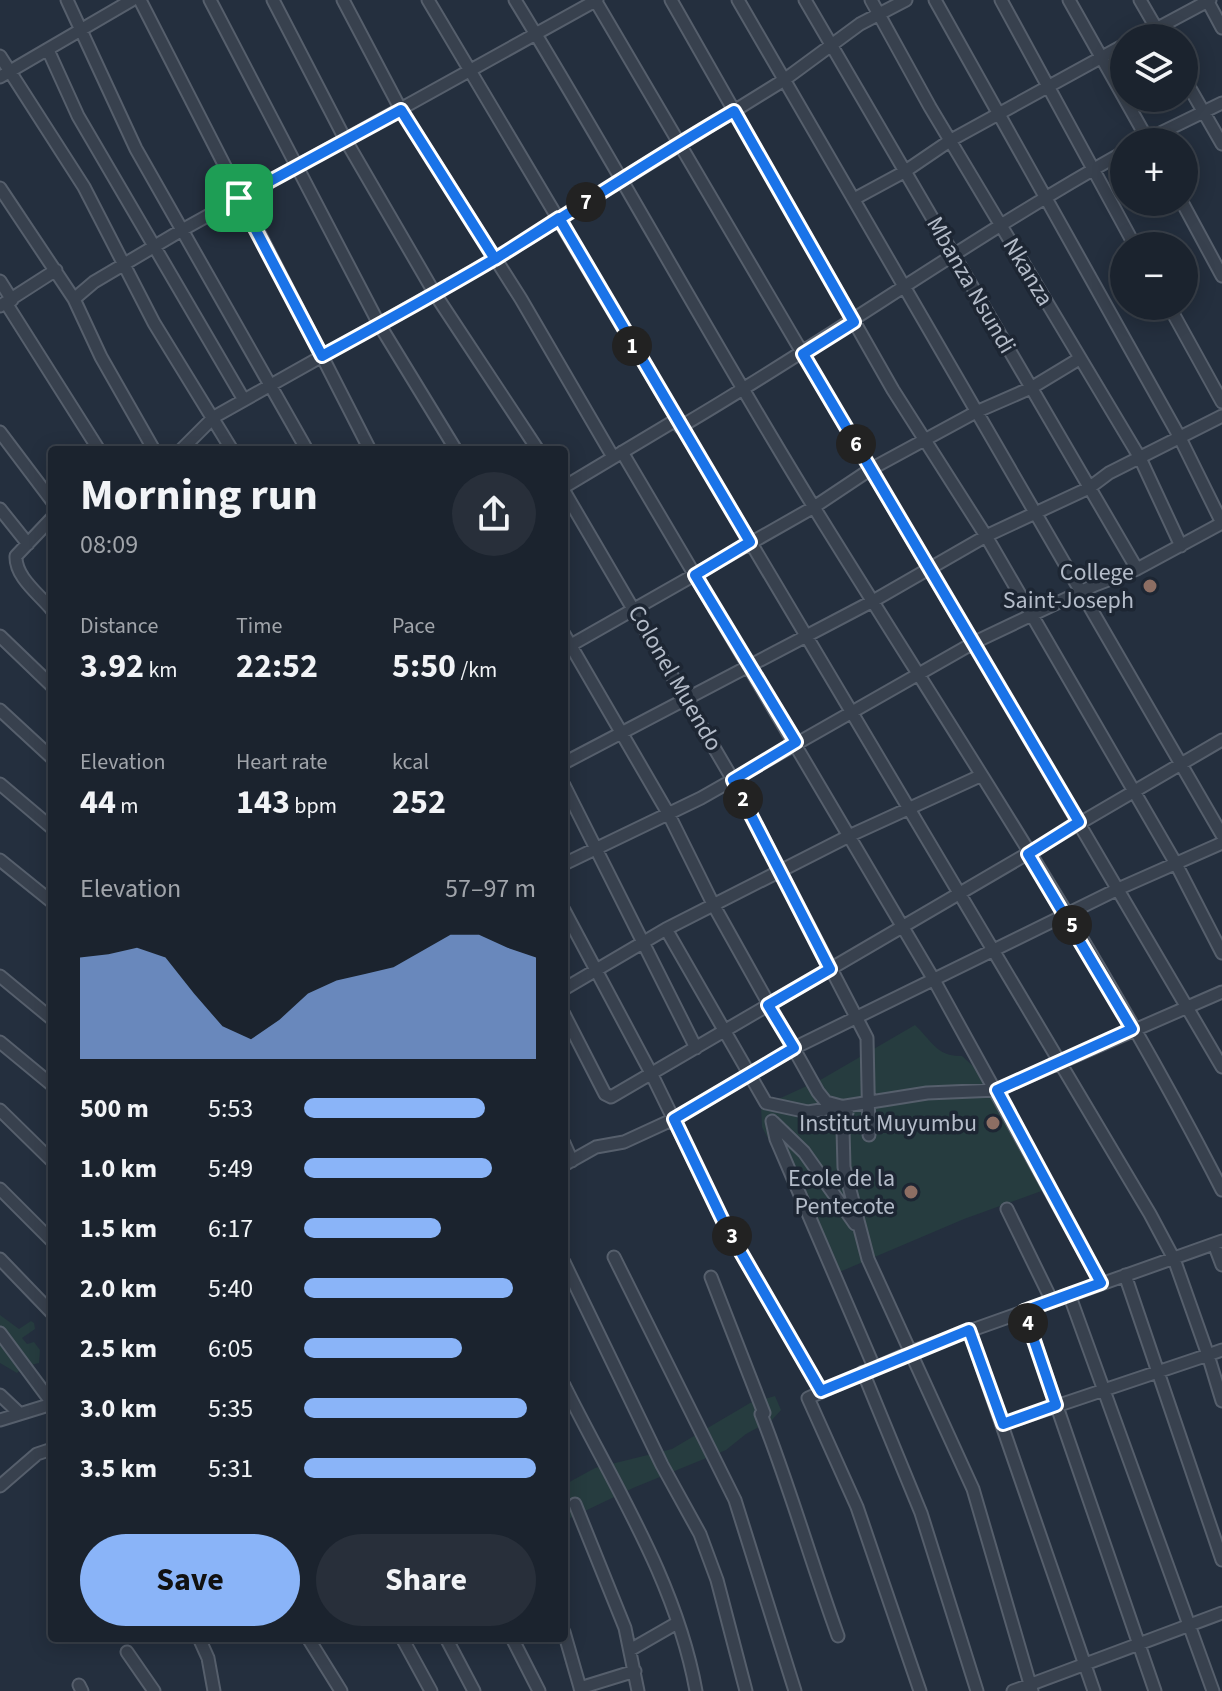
<!DOCTYPE html>
<meta charset="utf-8">
<style>
body{margin:0;font-family:"Source Sans 3",sans-serif;background:#282f3a;color:#f1f3f6;height:100vh;display:flex;flex-direction:column;font-size:30px;white-space:nowrap}
*{box-sizing:border-box;margin:0}
p{font-size:26px;color:#a0a4aa}
.icon{flex:none;width:44px;height:44px;fill:none;stroke:currentColor;stroke-width:2;stroke-linecap:round;stroke-linejoin:round}
.map{position:relative;flex:1;overflow:hidden}
.side{position:absolute;left:48px;top:446px;width:520px;height:1196px;display:flex;flex-direction:column;background:#1b232e;border-radius:8px;box-shadow:0 4px 20px #0003,0 0 0 2px #39404a}
.side>*{flex:none}
.buttons{position:absolute;left:1110px;top:24px;display:grid;gap:16px}
.buttons a{display:grid;place-items:center;width:88px;height:88px;border-radius:50%;background:#1b232e;box-shadow:0 4px 20px #0003,0 0 0 2px #39404a;font-size:40px}
.pin{position:absolute;display:grid;place-items:center;width:68px;height:68px;color:#fff;margin:-34px;border-radius:16px;box-shadow:0 4px 12px #0006}
.km{position:absolute;width:40px;height:40px;margin:-20px;border-radius:50%;background:#222;color:#fff;font-size:22px;line-height:40px;text-align:center}
.round{display:grid;place-items:center;flex:none;width:84px;height:84px;border-radius:42px;background:#282f3a}
.summary{display:flex;align-items:center;justify-content:space-between;height:136px;padding:0 32px}
h1{font-size:44px;font-weight:700;line-height:60px}
.figures{display:grid;grid-template-columns:repeat(3,1fr);gap:12px;height:136px;padding:8px 32px}
.figures div{display:grid;align-content:center}
.figures b{font-size:34px;font-weight:700}
.figures small{font-size:22px;font-weight:400}
.figures p{font-size:22px}
.chart{height:224px;padding:16px 32px}
.chart p{display:flex;justify-content:space-between}
.chart svg{width:100%;height:144px;margin-top:8px;fill:#8ab4f8;opacity:.7}
.action{display:flex;gap:16px;margin-top:auto;padding:16px 32px}
.action a{flex:1;height:92px;border-radius:48px;background:#8ab4f8;color:#111;font-size:32px;font-weight:700;line-height:92px;text-align:center}
.action a+a{background:#282f3a;color:#f1f3f6}
ul{padding:0 32px;list-style:none;font-size:26px}
li{display:grid;grid-template-columns:128px 96px 1fr;align-items:center;height:60px}
li i{height:20px;border-radius:10px;background:#8ab4f8}
.map>svg:first-child{display:block}
.green{fill:#263c3f}
.lines{fill:none;stroke-linecap:round;stroke-linejoin:round}
.minor-casing{stroke:#565f6c;stroke-width:15}
.minor{stroke:#38414e;stroke-width:11}
.route-casing{stroke:#fff;stroke-width:16}
.route{stroke:#1a73e8;stroke-width:10}
.education-dot{fill:#8d6e63;stroke:#1d2633;stroke-width:3}
.labels{text-anchor:middle;dominant-baseline:central;stroke-width:7;stroke-linejoin:round;paint-order:stroke}
.street-label{font-size:24px;fill:#b4bcc9;stroke:#1d2633}
.poi-label{font-size:24px;fill:#b4bcc9;stroke:#1d2633;text-anchor:end}
</style>
<div class="map">
<svg width="1222" height="1691" viewBox="0 0 1222 1691">
<rect width="100%" height="100%" fill="#242f3e"/>
<path class="green" d="M915,1025C932,1041 937,1057 962,1056L983,1075L1047,1189L964,1219L830,1276L796,1193L762,1127L761,1107L822,1079Z
M0,1315L19,1329L31,1321L34,1323L35,1329L22,1338L27,1344L34,1342L40,1350L39,1363L23,1367L17,1373L0,1363Z
M775,1396L781,1410L772,1420L746,1434L726,1450L633,1488L564,1521V1485L595,1468L672,1449L750,1403Z"/>
<g class="lines">
<defs>
<path id="minor" d="M67,0L136,149L307,450
M140,0L370,450
M210,0L379,324L456,450
M273,0L345,139L435,294L538,450
M343,0L401,110L521,299L613,457
M428,0L1150,1214L1174,1259L1208,1355L1003,1424
M515,0C618,168 712,342 815,509C954,734 1102,955 1222,1190
M595,0L1222,1067
M671,0L893,390L986,536L1175,862L1222,953
M738,0L1222,835
M805,0L1137,569
M871,0L930,107L1140,458L1181,546
M935,0L1179,436L1222,523
M1001,0L1135,246
M1069,0L1149,142
M1140,0L1162,38
M1207,0L1222,28
M1139,38L1210,0
M48,50L78,116L244,400
M0,56L84,187L154,323L232,450
M0,77L132,0
M1184,78L1222,144
M1142,142L1222,103
M0,188L74,299
M854,199L904,172L951,140L1124,45
M1182,202L1222,276
M0,281L12,300
M6,303L99,450
M0,306L56,270
M1169,306L1222,402
M680,427C830,339 972,237 1124,152
M0,432L52,501
M154,450L101,357L74,299L94,282L182,230L597,0
M181,450L214,417L495,259L784,80L860,24L906,0
M622,452L934,980L1101,1283
M564,487L676,420
M564,491L733,780L867,1038L869,1135
M0,509L28,544
M52,518L16,556C15,577 39,594 52,610
M564,634L668,813L714,906L818,1092L826,1102L848,1108L843,1129L844,1167L868,1259L973,1489L1032,1691
M0,636L52,686
M564,649L814,507L871,469L976,412L1031,388L1079,359
M0,710L52,758
M564,763L873,601L986,536L1089,488L1109,473L1222,416
M0,784L52,828
M564,785L696,1048
M0,860L52,902
M564,864L701,798L975,642L1095,585L1137,569L1222,523
M564,910L652,1075L724,1223L821,1391
M666,929L766,1103L808,1112L927,1093L997,1090L1222,992
M0,976L52,1019
M564,989L666,929L851,835L980,776
M564,1014L605,1094L611,1097L1222,740
M0,1042L52,1085
M0,1110L52,1161
M772,1121L776,1139L874,1367
M773,1122L804,1152L855,1224
M564,1143L572,1161
M564,1165L596,1147L624,1142L674,1119L794,1048L1118,889L1222,843
M0,1189L52,1241
M1007,1209L1052,1301
M1214,1244L1222,1265
M614,1257L735,1500L795,1691
M0,1259L52,1313
M564,1262L662,1465L700,1534L717,1580L746,1691
M1125,1275L1222,1560
M711,1277L764,1413
M1069,1294L1213,1691
M1024,1311L1155,1691
M969,1330L1094,1691
M0,1333L52,1403
M1222,1350L1208,1355L1222,1401
M863,1372L921,1513L977,1691
M564,1385C613,1484 676,1580 696,1691
M0,1395L18,1412
M761,1414C790,1487 811,1562 838,1636
M0,1420L52,1404
M0,1486L37,1454L52,1449
M575,1504L625,1628L638,1691
M564,1632L581,1691
M199,1638L208,1658L214,1691
M308,1638L341,1691
M402,1638L431,1691
M446,1638L474,1691
M512,1638L539,1691
M630,1650L677,1623
M127,1652L154,1691
M79,1685L82,1691
M580,1688L635,1671
M920,1691L857,1507L808,1398L913,1351L1222,1241
M1013,1691L1222,1613"/>
</defs>
<use href="#minor" class="minor-casing"/>
<use href="#minor" class="minor"/>
</g>
<g class="lines">
<defs>
<path id="route" d="M239,198L401,110L495,259L559,218L750,542L695,575L796,742L733,780L830,969L768,1005L794,1048L674,1119L724,1223L821,1391L969,1330L1003,1424L1056,1405L1024,1311L1101,1283L997,1090L1132,1029L1028,854L1079,822L803,354L854,322L734,111C653,158 574,211 493,260C437,293 379,325 322,356L239,198"/>
</defs>
<use href="#route" class="route-casing"/>
<use href="#route" class="route"/>
</g>
<g class="education-dot">
<circle cx="1150" cy="586" r="8"/>
<circle cx="993" cy="1123" r="8"/>
<circle cx="911" cy="1192" r="8"/>
</g>
<g class="labels">
<g class="street-label">
<text transform="translate(1028 272) rotate(59)">Nkanza</text>
<text transform="translate(971 285) rotate(60)">Mbanza Nsundi</text>
<text transform="translate(675 678) rotate(60)">Colonel Muendo</text>
</g>
<g class="poi-label">
<text x="1134" y="572">College<tspan x="1134" dy="28">Saint-Joseph</tspan></text>
<text x="977" y="1123">Institut Muyumbu</text>
<text x="895" y="1178">Ecole de la<tspan x="895" dy="28">Pentecote</tspan></text>
</g>
</g>
</svg>
<div class="buttons">
<a><svg class="icon" aria-label="layers" viewBox="0 0 24 24"><path d="M12 4l9 5-9 5-9-5zM3 14l9 5 9-5"/></svg></a>
<a>+</a>
<a>−</a>
</div>
<div class="pin" style="left:239px;top:198px;background:#1e9e55"><svg class="icon" aria-label="arrive" viewBox="0 0 24 24"><path d="M6 21V4h12l-3 4 3 4H6"/></svg></div>
<b class="km" style="left:632px;top:346px">1</b>
<b class="km" style="left:743px;top:799px">2</b>
<b class="km" style="left:732px;top:1236px">3</b>
<b class="km" style="left:1028px;top:1323px">4</b>
<b class="km" style="left:1072px;top:925px">5</b>
<b class="km" style="left:856px;top:444px">6</b>
<b class="km" style="left:586px;top:202px">7</b>
<section class="side">
<div class="summary"><div><h1>Morning run</h1><p>08:09</p></div><a class="round"><svg class="icon" aria-label="share" viewBox="0 0 24 24"><path d="M12 15V3M7 8l5-5 5 5M5 13v7h14v-7"/></svg></a></div>
<div class="figures">
<div><p>Distance</p><b>3.92<small> km</small></b></div>
<div><p>Time</p><b>22:52</b></div>
<div><p>Pace</p><b>5:50<small> /km</small></b></div>
</div>
<div class="figures">
<div><p>Elevation</p><b>44<small> m</small></b></div>
<div><p>Heart rate</p><b>143<small> bpm</small></b></div>
<div><p>kcal</p><b>252</b></div>
</div>
<div class="chart"><p><span>Elevation</span>57–97 m</p>
<svg viewBox="0 0 160 44" preserveAspectRatio="none"><path d="M0 44V13L10 12L20 10L30 13L40 24L50 34L60 38L70 32L80 24L90 20L100 18L110 16L120 11L130 6L140 6L150 10L160 13V44z"/></svg>
</div>
<ul>
<li><b>500 m</b>5:53<i style="width:78%"></i></li>
<li><b>1.0 km</b>5:49<i style="width:81%"></i></li>
<li><b>1.5 km</b>6:17<i style="width:59%"></i></li>
<li><b>2.0 km</b>5:40<i style="width:90%"></i></li>
<li><b>2.5 km</b>6:05<i style="width:68%"></i></li>
<li><b>3.0 km</b>5:35<i style="width:96%"></i></li>
<li><b>3.5 km</b>5:31<i style="width:100%"></i></li>
</ul>
<div class="action"><a>Save</a><a>Share</a></div>
</section>
</div>
